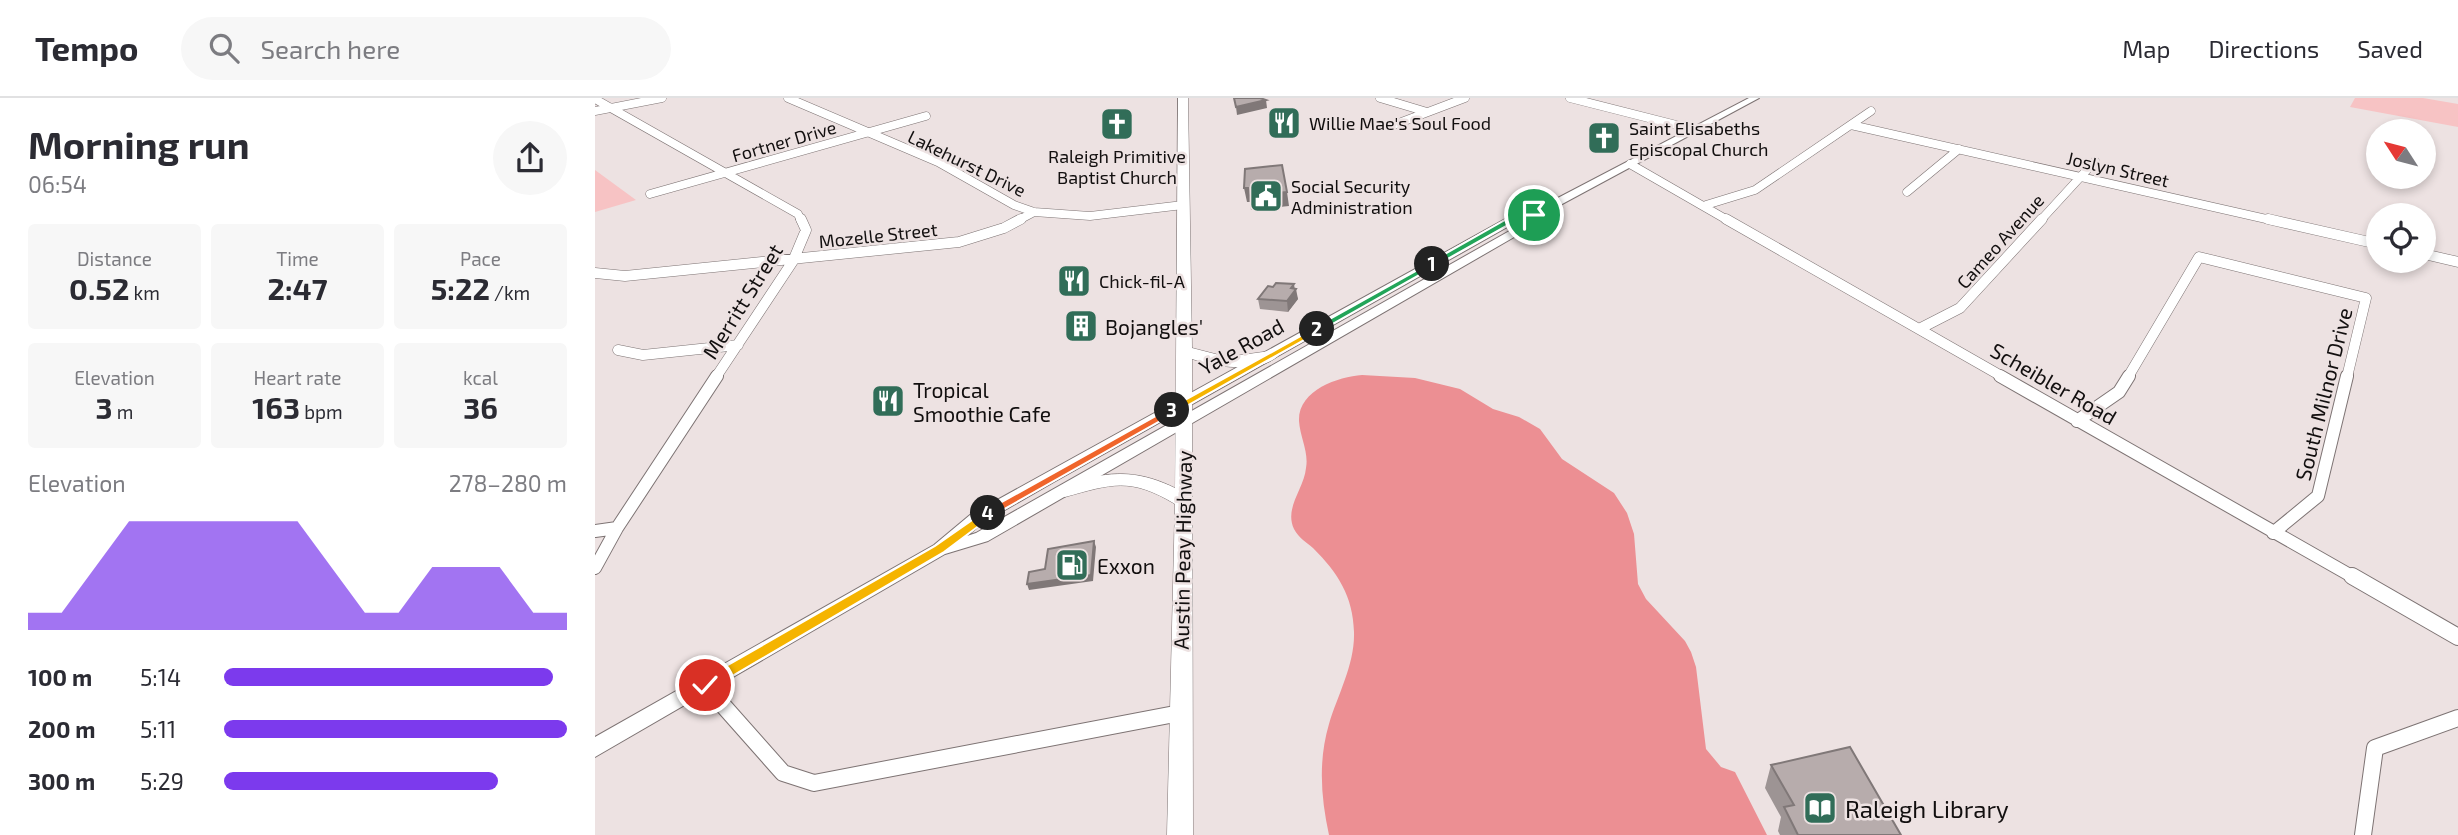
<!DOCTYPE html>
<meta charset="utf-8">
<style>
body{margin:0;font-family:"Exo 2",sans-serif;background:#f7f7f7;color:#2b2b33;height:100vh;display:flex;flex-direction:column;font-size:26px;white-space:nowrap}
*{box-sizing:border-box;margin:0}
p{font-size:23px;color:#7c7c81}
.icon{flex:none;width:38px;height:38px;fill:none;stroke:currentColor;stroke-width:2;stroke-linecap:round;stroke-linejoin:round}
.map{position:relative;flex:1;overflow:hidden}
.details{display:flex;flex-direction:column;background:#fff;width:595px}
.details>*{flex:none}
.needle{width:46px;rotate:306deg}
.buttons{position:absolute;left:1771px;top:21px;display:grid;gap:14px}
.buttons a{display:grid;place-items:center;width:70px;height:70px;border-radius:50%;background:#fff;box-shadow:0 4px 10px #0003;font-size:35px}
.pin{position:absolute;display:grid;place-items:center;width:60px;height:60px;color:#fff;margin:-30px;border:4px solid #fff;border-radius:50%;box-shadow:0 2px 7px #0007}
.km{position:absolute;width:35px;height:35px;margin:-18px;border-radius:50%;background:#222;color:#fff;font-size:19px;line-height:35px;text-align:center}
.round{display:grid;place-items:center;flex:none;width:74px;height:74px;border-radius:37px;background:#f7f7f7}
.summary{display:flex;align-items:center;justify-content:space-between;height:119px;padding:0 28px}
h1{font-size:38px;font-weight:700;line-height:52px}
.stats{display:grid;grid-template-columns:repeat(3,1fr);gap:10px;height:119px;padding:7px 28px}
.stats div{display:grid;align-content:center;border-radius:7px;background:#f7f7f7;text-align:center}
.stats b{font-size:30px;font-weight:700}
.stats small{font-size:19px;font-weight:400}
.stats p{font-size:19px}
.chart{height:196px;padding:14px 28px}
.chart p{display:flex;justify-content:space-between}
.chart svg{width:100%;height:126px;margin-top:7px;fill:#7c3aed;opacity:.7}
ul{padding:0 28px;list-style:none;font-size:23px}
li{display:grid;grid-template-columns:112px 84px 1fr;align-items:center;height:52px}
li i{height:18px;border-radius:9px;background:#7c3aed}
header{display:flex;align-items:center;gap:42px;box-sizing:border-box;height:98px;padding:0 35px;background:#fff;border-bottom:2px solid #e1e1e2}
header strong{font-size:33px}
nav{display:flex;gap:38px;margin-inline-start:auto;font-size:24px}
.search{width:490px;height:63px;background:#f7f7f7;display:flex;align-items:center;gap:18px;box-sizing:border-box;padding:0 24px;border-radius:38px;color:#7c7c81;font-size:26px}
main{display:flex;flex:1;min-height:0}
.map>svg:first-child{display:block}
.green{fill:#f7c3c4}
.water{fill:#ec8f93}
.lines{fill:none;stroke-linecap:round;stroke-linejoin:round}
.street-far3-casing{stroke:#7d7373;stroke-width:9}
.street-far2-casing{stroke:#7d7373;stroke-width:11}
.street-far1-casing{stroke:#7d7373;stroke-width:14}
.street-casing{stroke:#7d7373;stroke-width:18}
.secondary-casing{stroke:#7d7373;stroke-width:2}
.primary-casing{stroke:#7d7373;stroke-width:1}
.street-far3{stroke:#fff;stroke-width:8}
.street-far2{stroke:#fff;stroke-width:10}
.street-far1{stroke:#fff;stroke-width:12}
.street{stroke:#fff;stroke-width:16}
.secondary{fill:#fff;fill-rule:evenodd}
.primary{fill:#fff;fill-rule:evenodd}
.wall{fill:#9d9494}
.shaded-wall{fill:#807878}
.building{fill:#b7acac;stroke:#807878;stroke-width:2}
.split-1{fill:#22a559;stroke:#fff;stroke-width:2}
.split-2{fill:#22a559;stroke:#fff;stroke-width:2}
.split-3{fill:#f5b400;stroke:#fff;stroke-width:2}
.split-4{fill:#f0652b;stroke:#fff;stroke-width:2}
.split-5{fill:#f5b400;stroke:#fff;stroke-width:2}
.labels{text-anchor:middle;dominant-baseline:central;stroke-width:5;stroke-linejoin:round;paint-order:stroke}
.far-poi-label{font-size:18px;fill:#120f0f;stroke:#ede2e2;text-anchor:start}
.far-street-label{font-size:18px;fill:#120f0f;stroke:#ede2e2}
.street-label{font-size:21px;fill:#120f0f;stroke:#ede2e2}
.poi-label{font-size:21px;fill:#120f0f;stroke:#ede2e2;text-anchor:start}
.near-poi-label{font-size:24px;fill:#120f0f;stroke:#ede2e2;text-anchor:start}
</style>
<header>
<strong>Tempo</strong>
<div class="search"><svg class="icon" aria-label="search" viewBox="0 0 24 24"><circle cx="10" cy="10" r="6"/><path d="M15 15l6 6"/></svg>Search here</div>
<nav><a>Map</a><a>Directions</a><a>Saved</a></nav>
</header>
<main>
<section class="details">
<div class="summary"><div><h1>Morning run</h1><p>06:54</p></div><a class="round"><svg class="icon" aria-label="share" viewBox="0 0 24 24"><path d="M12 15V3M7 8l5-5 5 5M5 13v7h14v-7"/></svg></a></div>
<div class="stats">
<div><p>Distance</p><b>0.52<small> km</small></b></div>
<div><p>Time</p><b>2:47</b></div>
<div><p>Pace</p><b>5:22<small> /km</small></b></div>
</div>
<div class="stats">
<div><p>Elevation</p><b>3<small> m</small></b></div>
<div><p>Heart rate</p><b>163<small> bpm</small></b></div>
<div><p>kcal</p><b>36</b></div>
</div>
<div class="chart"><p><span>Elevation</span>278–280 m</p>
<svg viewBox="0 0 160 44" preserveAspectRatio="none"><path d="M0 44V38L10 38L20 22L30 6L40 6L50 6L60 6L70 6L80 6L90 22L100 38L110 38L120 22L130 22L140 22L150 38L160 38V44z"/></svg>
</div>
<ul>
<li><b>100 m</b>5:14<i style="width:96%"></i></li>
<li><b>200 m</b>5:11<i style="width:100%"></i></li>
<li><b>300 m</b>5:29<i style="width:80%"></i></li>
</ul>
</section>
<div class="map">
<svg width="1863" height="737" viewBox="0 0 1863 737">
<rect width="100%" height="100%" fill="#ede2e2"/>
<path class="green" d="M1760,0H1828L1863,6V29L1755,9Z
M0,72L41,102L0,114Z"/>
<path class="water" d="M767,277L820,280L865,291L898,311L924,319L945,331L967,361L1019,395L1032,415L1039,436L1043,486L1051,501L1090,543L1096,554L1101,569L1111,651L1126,669L1140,674L1172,737H734C726,700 723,663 734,626C743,596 760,566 759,534C758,498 743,475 718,450C711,444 704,440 699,431C689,410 709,391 711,370C714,354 705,339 704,323C703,292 743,279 767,277Z"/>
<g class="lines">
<defs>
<path id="street-far3" d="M193,0L343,64L419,107L439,114L495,118L588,107
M785,0L832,14
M975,0L1101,32
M0,1L203,116L206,123
M0,13L67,0
M1256,27L1680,123
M796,28L870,0
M1035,66L1134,123
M1312,94L1364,51
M55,96L331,18
M1111,107L1160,92L1276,13
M422,123L439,114
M1445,123L1500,63"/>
<path id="street-far2" d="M1131,121L1408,279
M1673,121L1783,146
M1829,156L1863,164
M0,175L30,178L364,144L409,130L426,121
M1324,231L1365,210L1447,121
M23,252L48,257L143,247
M121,279L198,163L211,132L206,121
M1533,279L1604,159L1771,200L1752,279"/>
<path id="street-far1" d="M1405,278L1760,480
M1482,323L1524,294L1534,278
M0,433L22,430
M1678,435L1723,398L1752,278
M0,470L22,430L122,278"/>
<path id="street" d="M1757,478L1863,539
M110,587L188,675L219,685L585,615
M1768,737L1780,650L1863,620"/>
<path id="secondary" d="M1154,0H1164L943,119L933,131L393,443L350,456L0,659V639L339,447L375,417L916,118L936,114ZM929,122L925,127L381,435L372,438L387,425L457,385L923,123Z"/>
<path id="primary" d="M583,0H593L597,250L632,259L675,253L683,258C663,276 621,269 597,261L598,737H572L580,406C535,379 517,386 470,399L461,393C467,386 477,384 486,382C520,372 548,374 580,390Z"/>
</defs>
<use href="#street-far3" class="street-far3-casing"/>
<use href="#street-far2" class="street-far2-casing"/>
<use href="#street-far1" class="street-far1-casing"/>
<use href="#street" class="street-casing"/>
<use href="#secondary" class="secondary-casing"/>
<use href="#primary" class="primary-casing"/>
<use href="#street-far3" class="street-far3"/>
<use href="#street-far2" class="street-far2"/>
<use href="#street-far1" class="street-far1"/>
<use href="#street" class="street"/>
<use href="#secondary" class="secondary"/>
<use href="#primary" class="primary"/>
</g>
<path class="wall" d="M699,191L703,201L693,214L665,211L663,201Z
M1176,667L1306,737H1185L1183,733L1186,719L1170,690Z"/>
<path class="shaded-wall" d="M671,2L672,10L642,17L641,9Z
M649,90L692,94L694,108L656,112L655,104H652Z
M699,186L700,193L701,191L703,201L693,214L692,203L696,190Z
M499,443L501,449L498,483L434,492L432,486Z"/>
<path class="building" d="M639,0H665L671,2L641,9Z
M687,67L692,94L654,98L653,90H649L650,71Z
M681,185L699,186L696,190L701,191L692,203L663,201L673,188L678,189Z
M499,443L496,477L432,486L434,474L450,471L453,451Z
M1255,649L1306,737H1203L1189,709L1199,707L1176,667Z"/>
<path class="split-1" d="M939,114L942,118L922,122L840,168L832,166L917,118Z"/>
<path class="split-2" d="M837,164L840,168L725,233L717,231Z"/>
<path class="split-3" d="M722,229L727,231L725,233L581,314L572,312Z"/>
<path class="split-4" d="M577,309L581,310V314L397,418H388L387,415Z"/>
<path class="split-5" d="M393,411L397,412V418L349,454L115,591H105L102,587L105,583L340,448Z"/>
<defs>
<symbol id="restaurant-square" viewBox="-11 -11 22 22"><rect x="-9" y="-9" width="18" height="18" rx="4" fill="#316d58" stroke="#ede2e2"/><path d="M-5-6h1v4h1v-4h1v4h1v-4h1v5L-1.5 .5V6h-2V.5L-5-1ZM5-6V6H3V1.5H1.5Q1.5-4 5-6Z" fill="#fff"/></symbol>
<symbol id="church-square" viewBox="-11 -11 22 22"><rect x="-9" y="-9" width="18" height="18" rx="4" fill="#316d58" stroke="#ede2e2"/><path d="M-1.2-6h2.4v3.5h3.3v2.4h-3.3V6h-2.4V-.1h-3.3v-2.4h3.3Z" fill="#fff"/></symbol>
<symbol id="civic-square" viewBox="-11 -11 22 22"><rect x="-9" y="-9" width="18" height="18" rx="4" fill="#316d58" stroke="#ede2e2"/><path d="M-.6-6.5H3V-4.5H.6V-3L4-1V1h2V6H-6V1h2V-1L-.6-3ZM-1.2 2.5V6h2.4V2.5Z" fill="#fff"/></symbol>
<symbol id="building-square" viewBox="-11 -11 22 22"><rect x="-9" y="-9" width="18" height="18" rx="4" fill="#316d58" stroke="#ede2e2"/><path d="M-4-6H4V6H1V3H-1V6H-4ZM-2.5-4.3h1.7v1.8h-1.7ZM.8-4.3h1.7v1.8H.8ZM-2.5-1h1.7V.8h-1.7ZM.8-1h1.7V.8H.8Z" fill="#fff"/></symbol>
<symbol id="fuel-square" viewBox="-11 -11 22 22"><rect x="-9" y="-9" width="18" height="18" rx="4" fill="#316d58" stroke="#ede2e2"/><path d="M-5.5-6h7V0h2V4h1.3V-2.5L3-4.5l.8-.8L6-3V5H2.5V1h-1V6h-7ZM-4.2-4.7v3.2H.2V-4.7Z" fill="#fff"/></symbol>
<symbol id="library-square" viewBox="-11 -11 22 22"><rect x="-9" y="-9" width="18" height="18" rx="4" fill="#316d58" stroke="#ede2e2"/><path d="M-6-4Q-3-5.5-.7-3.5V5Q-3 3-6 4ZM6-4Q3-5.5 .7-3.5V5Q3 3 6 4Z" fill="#fff"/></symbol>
</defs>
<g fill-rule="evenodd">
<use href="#restaurant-square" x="670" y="6" width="38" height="38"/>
<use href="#church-square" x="503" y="7" width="38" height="38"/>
<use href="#church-square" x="990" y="21" width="38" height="38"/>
<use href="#civic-square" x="652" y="79" width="38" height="38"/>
<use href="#restaurant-square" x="460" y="164" width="38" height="38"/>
<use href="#building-square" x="467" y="209" width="38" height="38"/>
<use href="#restaurant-square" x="274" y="284" width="38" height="38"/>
<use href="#fuel-square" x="458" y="448" width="38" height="38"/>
<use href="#library-square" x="1206" y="691" width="38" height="38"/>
</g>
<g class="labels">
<g class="far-poi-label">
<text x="714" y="25">Willie Mae's Soul Food</text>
<text x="1034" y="30">Saint Elisabeths<tspan x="1034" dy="21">Episcopal Church</tspan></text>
<text x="522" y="58" text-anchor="middle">Raleigh Primitive<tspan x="522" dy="21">Baptist Church</tspan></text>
<text x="696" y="88">Social Security<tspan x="696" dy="21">Administration</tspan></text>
<text x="504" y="183">Chick-fil-A</text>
</g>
<g class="far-street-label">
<text transform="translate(189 43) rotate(-16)">Fortner Drive</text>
<text transform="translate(372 65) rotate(26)">Lakehurst Drive</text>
<text transform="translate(1523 71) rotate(13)">Joslyn Street</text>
<text transform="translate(283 137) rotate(-6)">Mozelle Street</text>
<text transform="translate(1405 143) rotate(-48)">Cameo Avenue</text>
</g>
<g class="street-label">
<text transform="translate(147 203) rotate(-58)">Merritt Street</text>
<text transform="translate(646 248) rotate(-29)">Yale Road</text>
<text transform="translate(1459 285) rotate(30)">Scheibler Road</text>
<text transform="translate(1728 296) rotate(-76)">South Milnor Drive</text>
<text transform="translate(587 452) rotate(-89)">Austin Peay Highway</text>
</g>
<g class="poi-label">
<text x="510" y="228">Bojangles'</text>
<text x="318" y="291">Tropical<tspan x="318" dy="24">Smoothie Cafe</tspan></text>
<text x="502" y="467">Exxon</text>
</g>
<g class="near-poi-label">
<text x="1250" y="710">Raleigh Library</text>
</g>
</g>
</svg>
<div class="buttons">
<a><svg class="needle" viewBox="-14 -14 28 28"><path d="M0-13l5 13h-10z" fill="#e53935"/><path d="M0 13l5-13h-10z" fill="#7c7c81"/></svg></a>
<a><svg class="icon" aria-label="locate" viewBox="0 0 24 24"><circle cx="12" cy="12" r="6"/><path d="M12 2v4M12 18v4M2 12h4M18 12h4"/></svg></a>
</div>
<div class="pin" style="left:939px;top:117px;background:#1e9e55"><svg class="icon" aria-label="arrive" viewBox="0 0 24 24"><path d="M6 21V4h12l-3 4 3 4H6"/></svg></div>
<div class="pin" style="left:110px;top:587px;background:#d93025"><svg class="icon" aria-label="check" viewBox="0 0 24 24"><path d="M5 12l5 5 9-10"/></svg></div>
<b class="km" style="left:837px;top:166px">1</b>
<b class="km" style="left:722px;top:231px">2</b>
<b class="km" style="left:577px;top:312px">3</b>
<b class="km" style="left:393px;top:415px">4</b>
</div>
</main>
